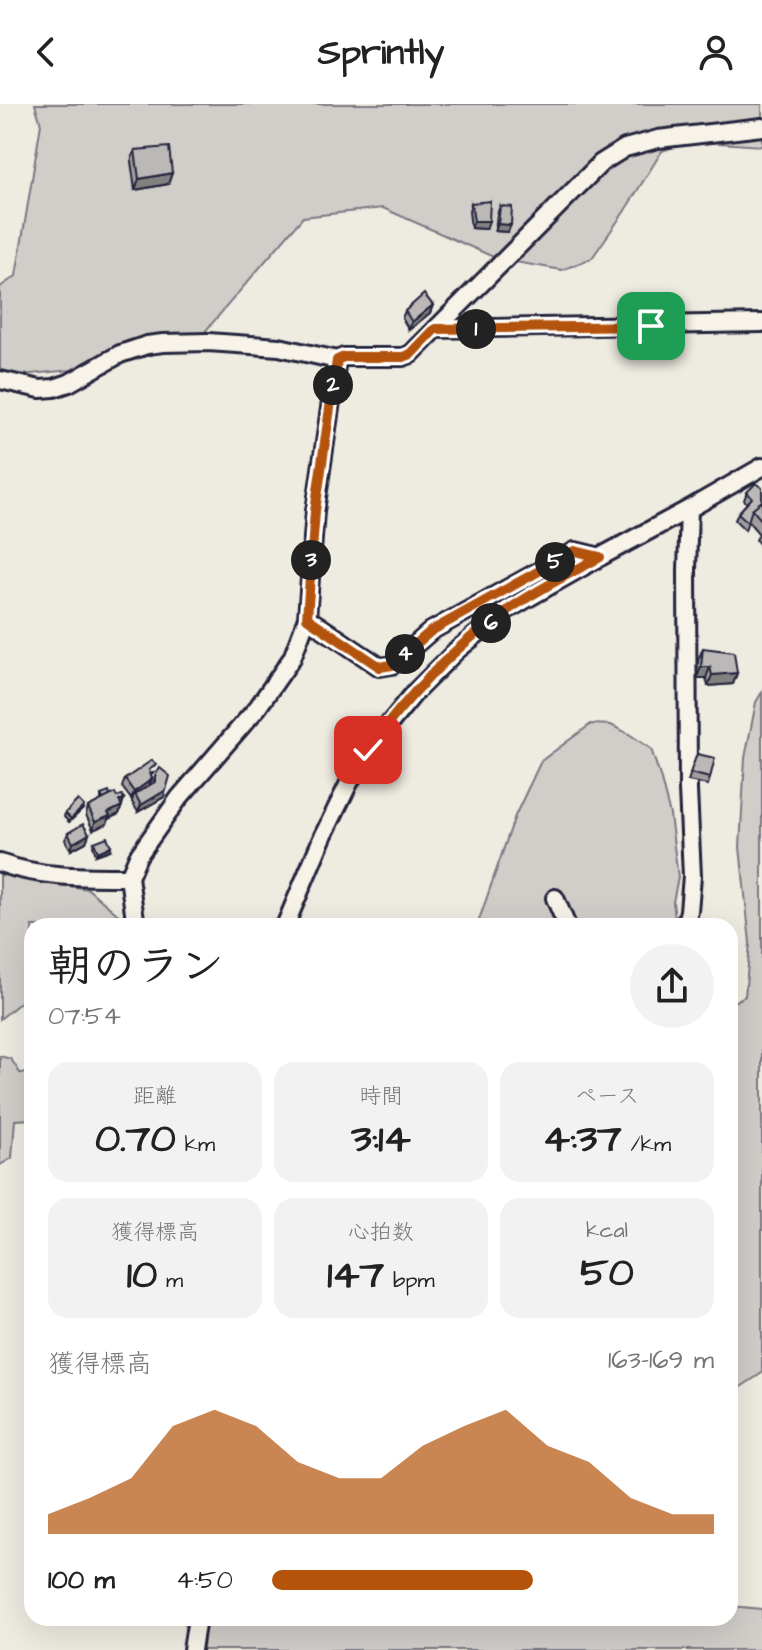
<!DOCTYPE html>
<html lang="ja">
<meta charset="utf-8">
<style>
body{margin:0;font-family:"Architects Daughter","Klee One",sans-serif;background:#f2f2f2;color:#222;height:100vh;display:flex;flex-direction:column;font-size:30px;white-space:nowrap}
*{box-sizing:border-box;margin:0}
p{font-size:26px;color:#767676}
.icon{flex:none;width:44px;height:44px;fill:none;stroke:currentColor;stroke-width:2;stroke-linecap:round;stroke-linejoin:round}
.map{position:relative;flex:1;overflow:hidden}
.side{position:absolute;left:24px;top:814px;width:714px;height:708px;display:flex;flex-direction:column;background:#fff;border-radius:24px;box-shadow:0 8px 32px #0002}
.side>*{flex:none}
.pin{position:absolute;display:grid;place-items:center;width:68px;height:68px;color:#fff;margin:-34px;border-radius:16px;box-shadow:0 4px 12px #0006}
.km{position:absolute;width:40px;height:40px;margin:-20px;border-radius:50%;background:#222;color:#fff;font-size:22px;line-height:40px;text-align:center}
.round{display:grid;place-items:center;flex:none;width:84px;height:84px;border-radius:42px;background:#f2f2f2}
.summary{display:flex;align-items:center;justify-content:space-between;height:136px;padding:0 24px}
h1{font-size:44px;font-weight:800;line-height:60px}
.metrics{display:grid;grid-template-columns:repeat(3,1fr);gap:12px;height:136px;padding:8px 24px}
.metrics div{display:grid;align-content:center;border-radius:20px;background:#f2f2f2;text-align:center}
.metrics b{font-size:40px;font-weight:800}
.metrics small{font-size:22px;font-weight:400}
.metrics p{font-size:22px}
.chart{height:224px;padding:16px 24px}
.chart p{display:flex;justify-content:space-between}
.chart svg{width:100%;height:144px;margin-top:8px;fill:#b45309;opacity:.7}
ul{padding:0 24px;list-style:none;font-size:26px}
li{display:grid;grid-template-columns:128px 96px 1fr;align-items:center;height:60px}
li i{height:20px;border-radius:10px;background:#b45309}
header{display:flex;justify-content:space-between;align-items:center;height:104px;padding:0 24px;background:#fff;font-size:36px;font-weight:800}
.map>svg:first-child{display:block}
.green{fill:#d1cdc9;stroke:#7a7882;stroke-width:2}
.lines{fill:none;stroke-linecap:round;stroke-linejoin:round}
.minor-casing{stroke:#22223b;stroke-width:22}
.minor{stroke:#f7f3e8;stroke-width:16}
.wall{fill:#a19e9d;stroke:#22223b;stroke-width:2}
.shaded-wall{fill:#838180;stroke:#22223b;stroke-width:2}
.building{fill:#bbb8b7;stroke:#22223b;stroke-width:2}
.route-casing{stroke:#fff;stroke-width:16}
.route{stroke:#b45309;stroke-width:10}
</style>
<header><svg class="icon" aria-label="back" viewBox="0 0 24 24"><path d="M15 5l-7 7 7 7"/></svg>Sprintly<svg class="icon" aria-label="person" viewBox="0 0 24 24"><circle cx="12" cy="8" r="4"/><path d="M4 21q1-7 8-7t8 7"/></svg></header>
<div class="map">
<svg width="762" height="1546" viewBox="0 0 762 1546">
<rect width="100%" height="100%" fill="#eeebe1"/>
<filter id="ink" filterUnits="userSpaceOnUse"><feTurbulence type="fractalNoise" baseFrequency=".0125" numOctaves="2"/><feDisplacementMap in="SourceGraphic" scale="16" xChannelSelector="R" yChannelSelector="G"/><feConvolveMatrix kernelMatrix="1 2 1 2 8 2 1 2 1" color-interpolation-filters="sRGB"/></filter>
<g filter="url(#ink)">
<path class="green" d="M35,0H762V42L690,37L662,47L624,108L592,154L562,166L498,155L383,104L303,113L197,237L113,262L0,273V183L16,172L41,20Z
M762,588V1269L730,1290V900L745,892L750,839L740,743L745,654L756,598Z
M591,620L611,621L629,630L651,645L660,672L670,711L678,773L673,798L676,822H477L515,712L541,657Z
M0,771L88,785L122,814L97,822H32V889L0,915Z
M0,952L11,955L20,969H32V1015L15,1016L12,1054L0,1061Z
M730,1502L762,1505V1546H203L205,1514H730Z"/>
<g class="lines">
<defs>
<path id="minor" d="M435,225L762,219
M0,276L40,285L54,284L69,279L120,250L147,241L163,239L208,238L279,243L337,256L344,253H403L411,250L601,59L625,44L658,35L762,23
M307,514L380,563L392,561L431,527L575,447L600,453
M0,759C41,774 86,773 129,773
M555,794L567,822
M136,822L129,773L138,752L179,694L258,603L292,554L307,514L315,407L337,256
M285,822L323,732L349,679L368,646L416,587L456,547L507,506L600,453L689,405L762,363
M685,822L689,807L692,772L688,686L687,466L689,405
M192,1546L197,1514"/>
</defs>
<use href="#minor" class="minor-casing"/>
<use href="#minor" class="minor"/>
</g>
<path class="wall" d="M135,46L172,69L168,80L135,86L131,57Z
M471,99L486,125L471,124L469,107Z
M500,102L508,128L495,127L497,110Z
M433,201L430,209L409,226L402,214L405,207Z
M762,384V444L756,436L759,430L748,417L745,426L735,416L738,409L747,399L744,396L747,388Z
M703,544L737,569L733,580L708,582L706,574H697L698,556Z
M697,650L710,674L708,681L688,677Z
M153,669L151,671L152,675L149,682L153,680L156,670L164,693L138,708L132,698L133,693L131,695L122,683L125,675Z
M101,691L110,692L124,695L119,710L108,715L107,720L93,726L86,711L88,703L101,697Z
M82,706L69,718L64,713L65,709Z
M68,729L89,730L86,738L71,746L65,736Z
M94,738L110,746L96,751L93,742Z
M32,915V938L26,940L23,931L24,927L27,926L29,916Z"/>
<path class="shaded-wall" d="M172,69L168,80L135,86L139,75Z
M474,117H489L486,125L471,124Z
M498,120L511,121L508,128L495,127Z
M433,201L430,209L409,226L412,218Z
M701,563H710L706,574H697Z
M737,569L733,580L708,582L712,571Z
M152,675L149,682L135,690L131,695L134,688Z
M166,686L164,693L138,708L141,701Z
M124,695L119,710L108,715L107,720L93,726L95,718L108,709L119,697Z
M84,702L82,706L69,718L71,715Z
M89,730L86,738L71,746L73,739Z
M111,742L110,746L96,751L98,748Z"/>
<path class="building" d="M169,43L172,69L139,75L135,46Z
M490,97L489,117H474L471,99Z
M500,102L512,103L511,121L498,120Z
M424,190L433,201L412,218L405,207Z
M756,379L762,384V397L752,405L748,418L738,409L752,394L747,388Z
M762,397V417L752,405Z
M703,544L734,548L737,569L712,571L710,563H701Z
M697,650L715,654L710,674L690,669Z
M152,656L156,661L149,666L152,675L134,688L125,675Z
M160,664L170,672L166,686L141,701L135,690L155,678L156,670Z
M109,688L110,692L103,695L101,691Z
M115,689L117,693L122,691L124,695L119,697L122,702L108,709L110,712L95,718L88,703Z
M78,696L84,702L71,715L65,709Z
M83,720L89,730L73,739L68,729Z
M107,733L111,742L98,748L94,738Z
M29,925L32,935L28,936L24,927Z"/>
</g>
<g class="lines" filter="url(#ink)">
<defs>
<path id="route" d="M368,646C403,597 457,539 508,506C537,486 569,470 600,453L575,447L431,527L392,561L380,563L307,514L315,407L337,256L344,253H403L411,250L435,225L651,222"/>
</defs>
<use href="#route" class="route-casing"/>
<use href="#route" class="route"/>
</g>
</svg>
<div class="pin" style="left:651px;top:222px;background:#1e9e55"><svg class="icon" aria-label="arrive" viewBox="0 0 24 24"><path d="M6 21V4h12l-3 4 3 4H6"/></svg></div>
<div class="pin" style="left:368px;top:646px;background:#d93025"><svg class="icon" aria-label="check" viewBox="0 0 24 24"><path d="M5 12l5 5 9-10"/></svg></div>
<b class="km" style="left:476px;top:225px">1</b>
<b class="km" style="left:333px;top:281px">2</b>
<b class="km" style="left:311px;top:456px">3</b>
<b class="km" style="left:405px;top:550px">4</b>
<b class="km" style="left:555px;top:458px">5</b>
<b class="km" style="left:491px;top:519px">6</b>
<section class="side">
<div class="summary"><div><h1>朝のラン</h1><p>07:54</p></div><a class="round"><svg class="icon" aria-label="share" viewBox="0 0 24 24"><path d="M12 15V3M7 8l5-5 5 5M5 13v7h14v-7"/></svg></a></div>
<div class="metrics">
<div><p>距離</p><b>0.70<small> km</small></b></div>
<div><p>時間</p><b>3:14</b></div>
<div><p>ペース</p><b>4:37<small> /km</small></b></div>
</div>
<div class="metrics">
<div><p>獲得標高</p><b>10<small> m</small></b></div>
<div><p>心拍数</p><b>147<small> bpm</small></b></div>
<div><p>kcal</p><b>50</b></div>
</div>
<div class="chart"><p><span>獲得標高</span>163–169 m</p>
<svg viewBox="0 0 160 44" preserveAspectRatio="none"><path d="M0 44V38L10 33L20 27L30 11L40 6L50 11L60 22L70 27L80 27L90 17L100 11L110 6L120 17L130 22L140 33L150 38L160 38V44z"/></svg>
</div>
<ul>
<li><b>100 m</b>4:50<i style="width:59%"></i></li>
</ul>
</section>
</div>
